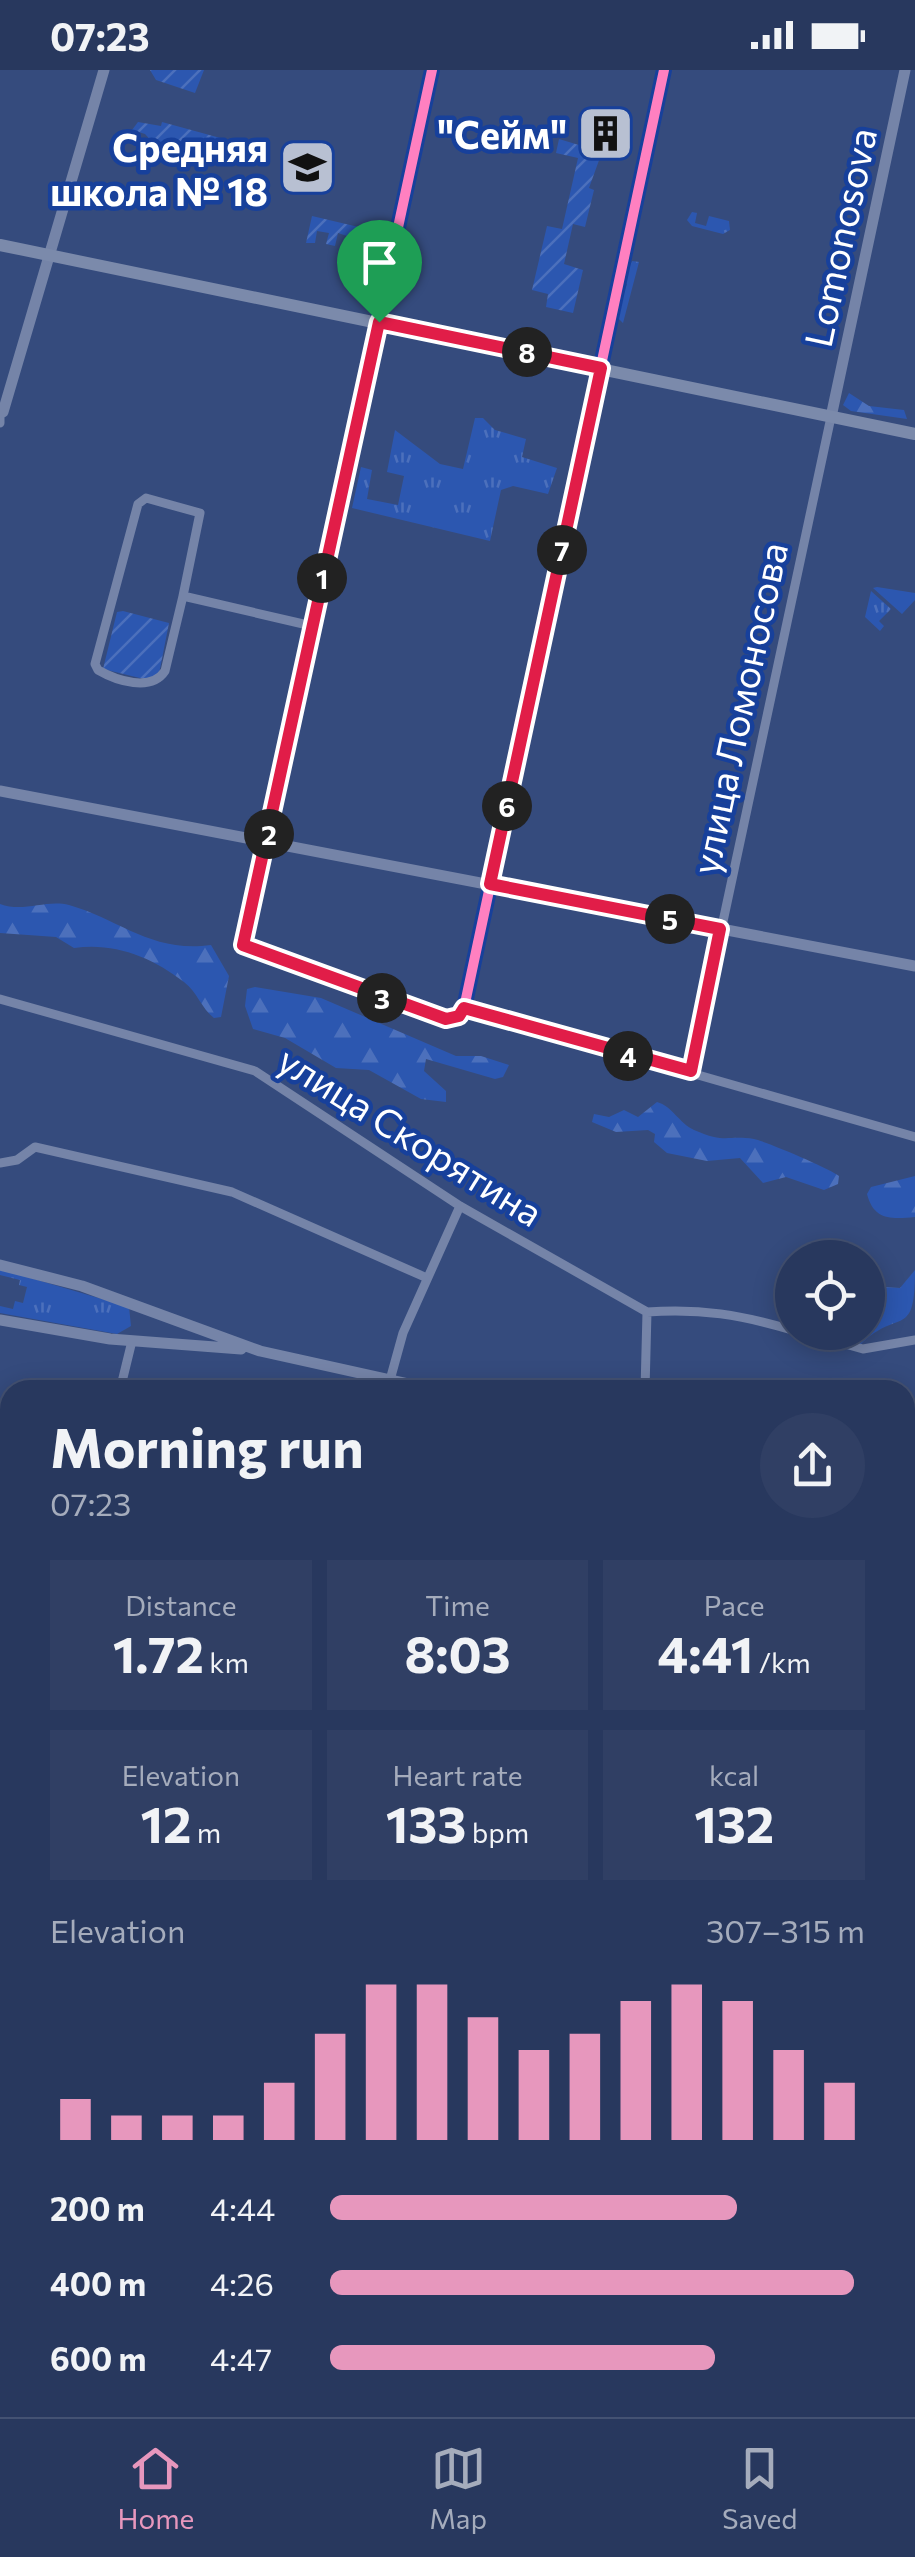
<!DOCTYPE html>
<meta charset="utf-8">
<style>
body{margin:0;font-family:Commissioner,sans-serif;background:#303f64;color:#f1f3f6;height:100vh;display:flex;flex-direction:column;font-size:38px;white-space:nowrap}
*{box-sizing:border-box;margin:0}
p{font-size:32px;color:#a5acbc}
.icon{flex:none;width:55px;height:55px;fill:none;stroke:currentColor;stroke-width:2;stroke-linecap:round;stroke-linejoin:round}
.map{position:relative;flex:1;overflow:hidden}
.drawer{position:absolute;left:0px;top:1310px;width:915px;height:1038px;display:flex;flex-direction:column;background:#28385e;border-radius:30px 30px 0 0;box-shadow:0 5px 25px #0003,0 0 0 2px #445273}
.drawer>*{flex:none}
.buttons{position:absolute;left:775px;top:1170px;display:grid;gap:20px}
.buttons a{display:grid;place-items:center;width:110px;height:110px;border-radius:50%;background:#28385e;box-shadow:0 5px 25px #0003,0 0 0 2px #445273;font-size:50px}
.pin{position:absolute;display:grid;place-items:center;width:85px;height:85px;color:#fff;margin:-102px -42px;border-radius:50% 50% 50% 0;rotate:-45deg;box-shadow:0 0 10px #0007}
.pin .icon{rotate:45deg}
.km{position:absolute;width:50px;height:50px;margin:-25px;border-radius:50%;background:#222;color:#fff;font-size:28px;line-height:50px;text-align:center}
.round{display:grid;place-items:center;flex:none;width:105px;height:105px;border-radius:52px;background:#303f64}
.overview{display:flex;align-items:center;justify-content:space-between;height:170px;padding:0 50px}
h1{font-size:55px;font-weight:700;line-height:75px}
.figures{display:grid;grid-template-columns:repeat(3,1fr);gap:15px;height:170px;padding:10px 50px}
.figures div{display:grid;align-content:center;border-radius:0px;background:#303f64;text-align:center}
.figures b{font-size:50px;font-weight:700}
.figures small{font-size:28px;font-weight:400}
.figures p{font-size:28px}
.chart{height:280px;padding:20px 50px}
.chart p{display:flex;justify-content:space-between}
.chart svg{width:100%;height:180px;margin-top:10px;stroke:#e797bd;stroke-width:6}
ul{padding:0 50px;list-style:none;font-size:32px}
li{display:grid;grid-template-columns:160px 120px 1fr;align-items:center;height:75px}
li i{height:25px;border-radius:12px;background:#e797bd}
.status{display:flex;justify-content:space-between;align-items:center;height:70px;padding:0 50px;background:#28385e;direction:ltr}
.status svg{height:28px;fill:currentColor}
.tabs{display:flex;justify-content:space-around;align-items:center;height:140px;border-top:2px solid #445273;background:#28385e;font-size:28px;color:#a5acbc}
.tabs a{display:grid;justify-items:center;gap:5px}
.tabs .on{color:#e797bd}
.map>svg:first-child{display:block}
.grass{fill:url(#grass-tufts)}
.forest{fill:url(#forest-firs)}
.cemetery{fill:url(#cemetery-stones)}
.garden{fill:url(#garden-furrows)}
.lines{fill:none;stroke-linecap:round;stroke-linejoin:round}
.minor{stroke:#7584a8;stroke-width:9}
.tertiary{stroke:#7584a8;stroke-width:11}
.secondary{stroke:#7b8aab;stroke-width:12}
.cycleway-casing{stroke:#17409b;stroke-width:16}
.cycleway{stroke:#ff80c0;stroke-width:10}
.route-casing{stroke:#fff;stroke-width:20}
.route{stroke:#e11d48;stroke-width:12}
.labels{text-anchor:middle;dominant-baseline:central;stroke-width:9;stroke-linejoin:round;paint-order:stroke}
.poi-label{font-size:38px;font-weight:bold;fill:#fff;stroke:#17409b;text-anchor:end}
.street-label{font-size:38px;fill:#fff;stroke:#17409b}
</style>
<div class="status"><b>07:23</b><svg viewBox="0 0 49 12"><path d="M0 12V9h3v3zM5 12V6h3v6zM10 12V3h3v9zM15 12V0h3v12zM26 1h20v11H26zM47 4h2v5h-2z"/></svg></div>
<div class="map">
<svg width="915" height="2347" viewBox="0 0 915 2347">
<defs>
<pattern id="grass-tufts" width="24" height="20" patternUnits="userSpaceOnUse" patternTransform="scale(2.5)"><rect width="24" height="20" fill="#2c57b0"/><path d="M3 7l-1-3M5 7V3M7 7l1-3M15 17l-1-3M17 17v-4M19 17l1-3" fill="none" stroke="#4c70bc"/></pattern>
<pattern id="forest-firs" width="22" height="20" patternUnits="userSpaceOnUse" patternTransform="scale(2.5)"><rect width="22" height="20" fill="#2c57b0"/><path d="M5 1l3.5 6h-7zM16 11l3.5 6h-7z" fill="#4c70bc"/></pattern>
<pattern id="cemetery-stones" width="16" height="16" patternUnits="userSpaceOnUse" patternTransform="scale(2.5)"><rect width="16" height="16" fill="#2c57b0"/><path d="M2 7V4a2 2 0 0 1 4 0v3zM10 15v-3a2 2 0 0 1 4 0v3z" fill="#4c70bc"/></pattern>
<pattern id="garden-furrows" width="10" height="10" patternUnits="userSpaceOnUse" patternTransform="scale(2.5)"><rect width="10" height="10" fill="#2c57b0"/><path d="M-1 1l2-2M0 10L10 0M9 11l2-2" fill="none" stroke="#4c70bc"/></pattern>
</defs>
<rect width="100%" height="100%" fill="#354b7d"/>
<path class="grass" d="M692,142L697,143L695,153L706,156L709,146L729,151L730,160L723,164L692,156L687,150Z
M632,191L639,192L623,253L616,246L627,214L623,212Z
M475,348H483L495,360L526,369L522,387L557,398L548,424L513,416L501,420L490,471L352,438L361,397L372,400L367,429L398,435L404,406L387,402L395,360L440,394L463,399Z
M877,517L915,523V530L902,544L873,518Z
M871,521L891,539L879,551L884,556L880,561L865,547Z
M0,1199L129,1237L131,1256L117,1264L0,1243V1236L13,1239L15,1231L23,1233L27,1217L19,1215L20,1210L0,1205Z"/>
<path class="forest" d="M849,323L869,336L904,340L907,349L851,341L843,335Z
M0,834C24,843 46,829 69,835C121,850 151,883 211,875L229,906L221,947L214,948C201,938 198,923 184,912C152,887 114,872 74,878L56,867L0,863Z
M255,917L321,928L456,986H481L509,995L503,1007L495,1009L426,989L424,1001L446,1021V1032L421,1029L369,1000L336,998L285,968L253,959L245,936L247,919Z
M657,1032C672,1036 679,1053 694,1060C726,1074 726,1065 754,1069C765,1071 831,1099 839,1106L838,1114L824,1120L786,1107L763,1113L740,1088L707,1091L667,1083L654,1072L655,1064L648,1060L616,1062L592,1052L594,1044L609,1047L624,1040L638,1047Z
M915,1106V1147C892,1149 874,1151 867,1124L871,1117Z
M915,1200C915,1271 899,1237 861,1274L846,1272V1263L868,1262V1248L885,1217L900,1218Z
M912,1754L911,1801L905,1802V1762Z
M0,2240L10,2246V2298L0,2279Z"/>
<path class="cemetery" d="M447,2338H679L723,2347H441Z"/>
<path class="garden" d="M150,0H204L195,23L156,10Z
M138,52L161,56L162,52L224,69L212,94L157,77L145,64L132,60Z
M559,69L602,82L589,118L594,120L585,157L573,154L564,194L583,200L573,243L546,237L548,224L532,220L547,156L562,159L578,88L556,83Z
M312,146L384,163L383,168H374L369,178L346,174L347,166L338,163L335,176L326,174L329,163L317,161L315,173H306Z
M123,541L169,553L159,604L148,610L103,599L117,542Z
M10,1624V1706L0,1694V1630L6,1632Z
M0,1870L10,1874V1917L0,1913Z
M0,2008L10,2012V2113L0,2105Z
M107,2338H182L194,2346L131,2347Z"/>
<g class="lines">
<path class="minor" d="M0,341V353
M183,526L165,601C151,622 117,611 98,600L95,594L138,434L146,428L200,443L183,526L312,556
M267,773L243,875L446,949L459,946L464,938L491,814
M0,929L255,1001L460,1136L647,1242L645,1320
M464,938L915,1067
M691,1001L831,347
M0,1093L17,1090L35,1077L232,1122L427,1208
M647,1242C700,1238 742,1245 792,1260
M802,1262L863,1279L915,1270
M390,1310L403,1263L460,1136
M120,1320L132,1271
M1,1595L10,1598
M0,1739L10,1748
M0,1942L10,1946
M905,2061L915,2065
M0,2153L10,2156
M280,2338L293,2347
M767,2338L809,2347
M351,2347L354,2338"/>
<path class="tertiary" d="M3,342L104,0
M831,347L905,0
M0,721L915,896
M267,773L432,0
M491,814L664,0
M0,1195L82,1216L260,1281L436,1320
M0,1250L110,1269L241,1279
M905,1448L915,1451
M905,2168L915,2134
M854,2347L857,2338"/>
<path class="secondary" d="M0,175L915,364"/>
<defs>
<path id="cycleway" d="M432,0L243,875L450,949L464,938L664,0"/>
</defs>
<use href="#cycleway" class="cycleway-casing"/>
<use href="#cycleway" class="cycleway"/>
</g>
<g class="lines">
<defs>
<path id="route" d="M379,252L601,298L490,814L720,859L691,1001L464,938L459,946L446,949L243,875Z"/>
</defs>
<use href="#route" class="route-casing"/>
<use href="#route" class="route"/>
</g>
<defs>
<symbol id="building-square" viewBox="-11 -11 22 22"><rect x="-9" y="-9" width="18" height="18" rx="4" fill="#b8c0d2" stroke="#17409b"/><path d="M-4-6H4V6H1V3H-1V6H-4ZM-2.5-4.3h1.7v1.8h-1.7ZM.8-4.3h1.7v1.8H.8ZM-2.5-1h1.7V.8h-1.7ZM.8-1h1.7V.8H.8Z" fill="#111"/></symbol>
<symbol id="school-square" viewBox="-11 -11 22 22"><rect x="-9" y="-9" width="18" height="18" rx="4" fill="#b8c0d2" stroke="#17409b"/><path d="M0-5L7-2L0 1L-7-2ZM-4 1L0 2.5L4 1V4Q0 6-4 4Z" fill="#111"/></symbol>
</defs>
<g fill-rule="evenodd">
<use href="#building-square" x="574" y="32" width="63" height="63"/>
<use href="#school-square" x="276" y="66" width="63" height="63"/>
</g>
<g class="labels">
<g class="poi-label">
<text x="567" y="63">"Сейм"</text>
<text x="268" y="76">Средняя<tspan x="268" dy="44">школа № 18</tspan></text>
</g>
<g class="street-label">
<text transform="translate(839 167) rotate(-78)">Lomonosova</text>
<text transform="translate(738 638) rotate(-78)">улица Ломоносова</text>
<text transform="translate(411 1065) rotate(32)">улица Скорятина</text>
</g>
</g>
</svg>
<div class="buttons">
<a><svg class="icon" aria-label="locate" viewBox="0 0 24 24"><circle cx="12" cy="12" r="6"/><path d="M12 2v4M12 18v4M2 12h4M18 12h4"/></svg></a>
</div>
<div class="pin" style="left:379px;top:252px;background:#1e9e55"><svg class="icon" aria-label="arrive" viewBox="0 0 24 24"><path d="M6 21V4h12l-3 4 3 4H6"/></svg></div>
<b class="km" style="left:322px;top:508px">1</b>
<b class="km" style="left:269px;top:764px">2</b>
<b class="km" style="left:382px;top:928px">3</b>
<b class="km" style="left:628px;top:986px">4</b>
<b class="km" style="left:670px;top:849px">5</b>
<b class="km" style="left:507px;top:736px">6</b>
<b class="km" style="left:562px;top:480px">7</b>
<b class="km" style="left:527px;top:282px">8</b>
<section class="drawer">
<div class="overview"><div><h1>Morning run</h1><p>07:23</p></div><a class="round"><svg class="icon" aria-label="share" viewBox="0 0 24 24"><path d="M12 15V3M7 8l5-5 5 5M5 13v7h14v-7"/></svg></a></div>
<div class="figures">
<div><p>Distance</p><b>1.72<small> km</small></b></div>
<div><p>Time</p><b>8:03</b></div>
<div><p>Pace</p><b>4:41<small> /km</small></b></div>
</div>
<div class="figures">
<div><p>Elevation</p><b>12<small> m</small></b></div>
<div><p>Heart rate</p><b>133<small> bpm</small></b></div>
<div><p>kcal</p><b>132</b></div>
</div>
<div class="chart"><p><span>Elevation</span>307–315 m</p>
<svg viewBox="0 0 160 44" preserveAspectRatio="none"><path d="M5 44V34M15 44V38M25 44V38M35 44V38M45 44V30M55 44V18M65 44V6M75 44V6M85 44V14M95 44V22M105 44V18M115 44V10M125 44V6M135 44V10M145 44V22M155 44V30"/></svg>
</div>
<ul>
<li><b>200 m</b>4:44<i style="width:76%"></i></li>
<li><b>400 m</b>4:26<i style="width:98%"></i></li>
<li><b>600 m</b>4:47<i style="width:72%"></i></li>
</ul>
</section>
</div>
<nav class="tabs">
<a class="on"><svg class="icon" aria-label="home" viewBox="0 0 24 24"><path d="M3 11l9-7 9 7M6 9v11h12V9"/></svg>Home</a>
<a><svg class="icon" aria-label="map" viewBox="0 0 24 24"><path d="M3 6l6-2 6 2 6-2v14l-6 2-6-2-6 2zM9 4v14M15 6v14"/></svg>Map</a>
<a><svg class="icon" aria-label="saved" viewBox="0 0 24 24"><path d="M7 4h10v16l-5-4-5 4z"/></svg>Saved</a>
</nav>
